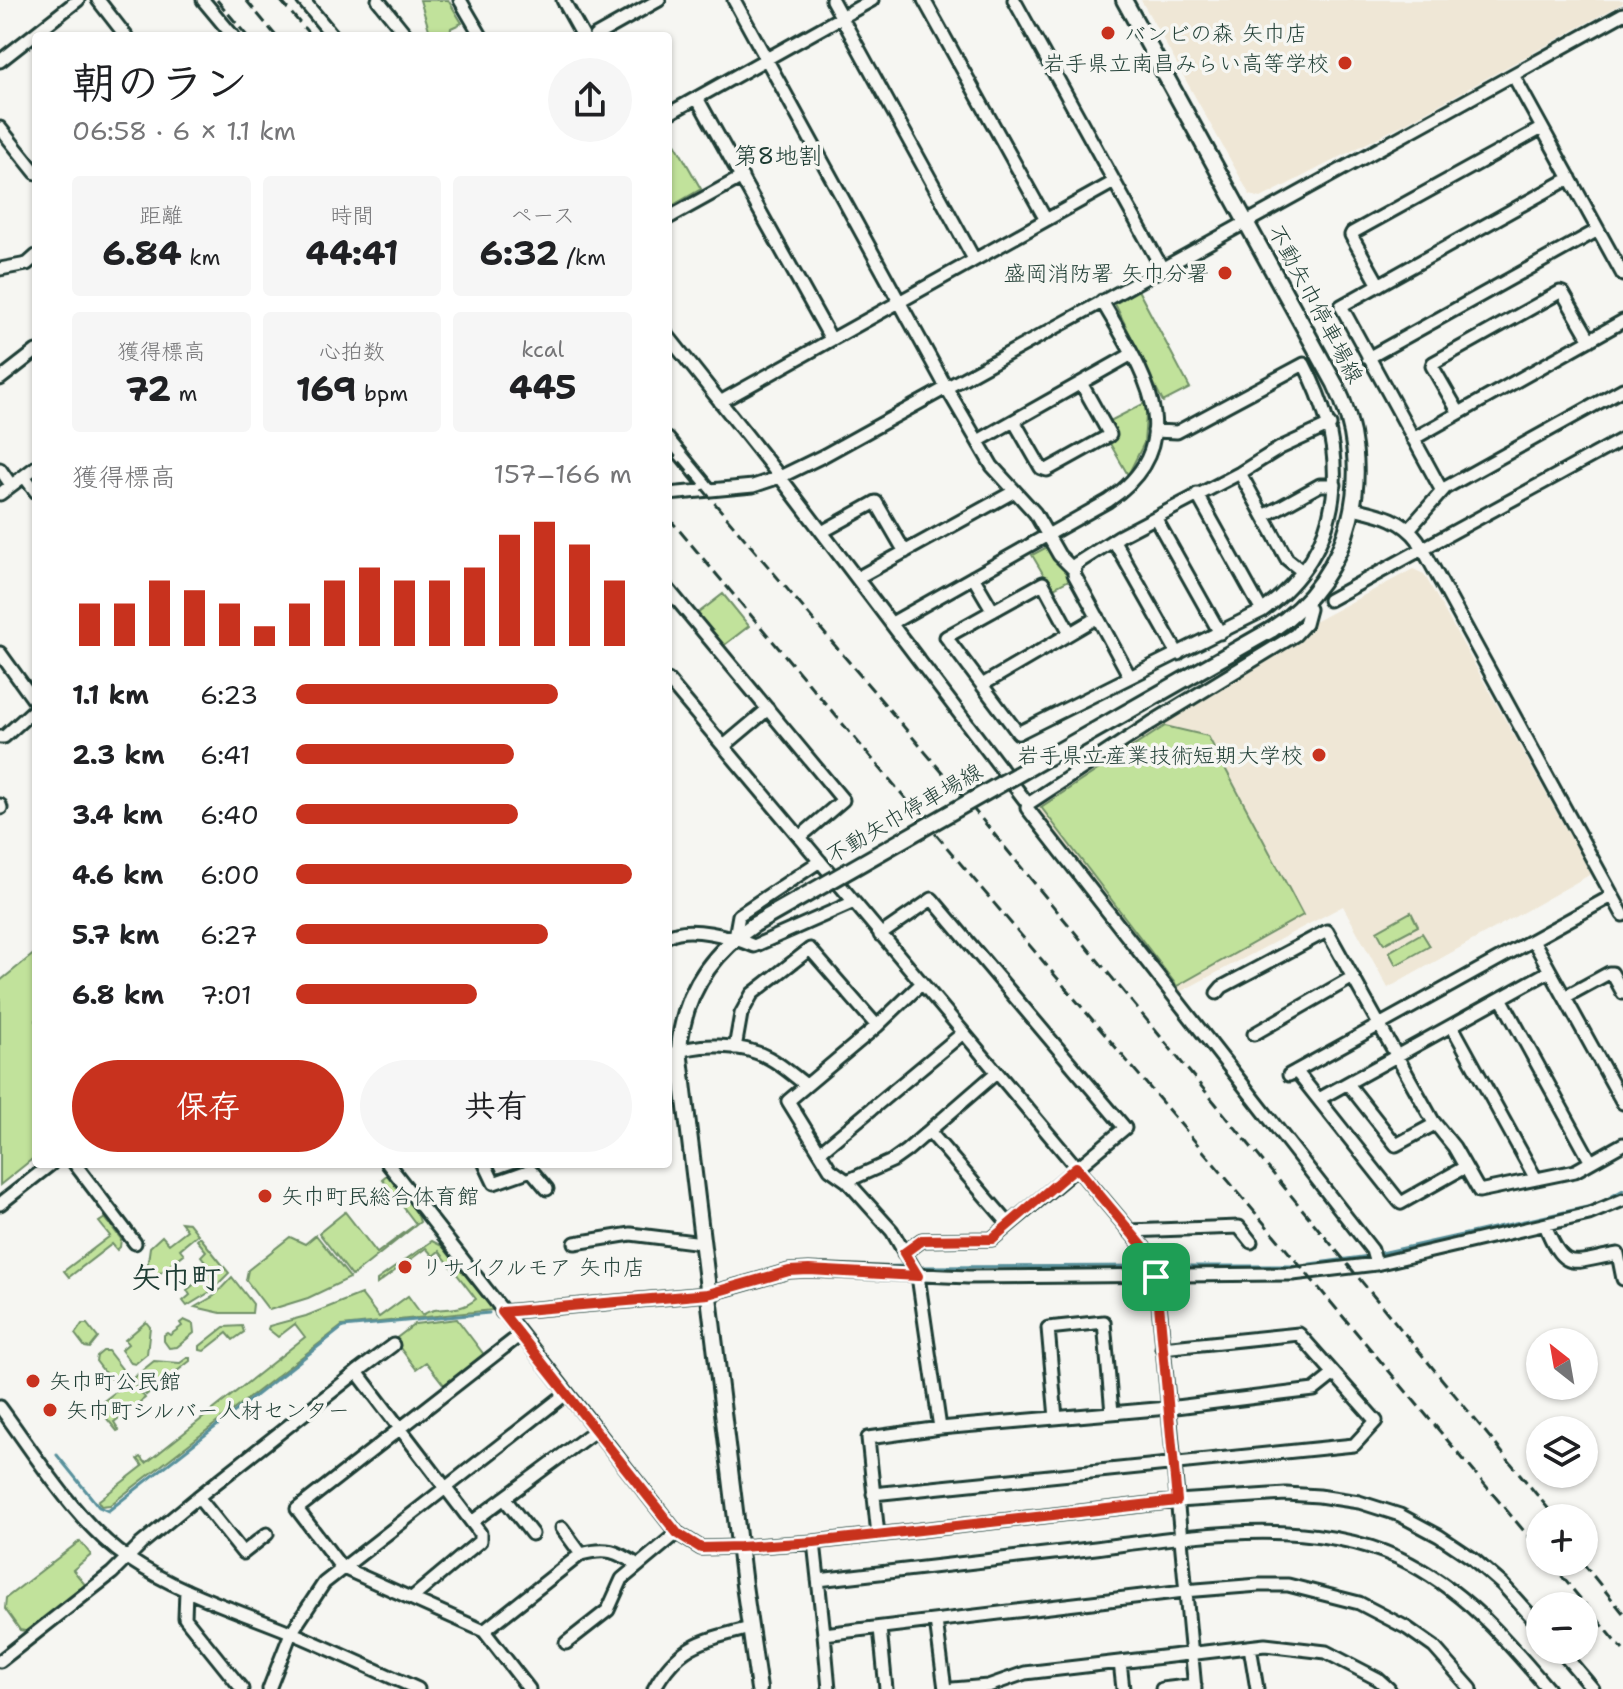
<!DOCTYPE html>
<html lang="ja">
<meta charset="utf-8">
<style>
body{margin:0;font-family:"Shantell Sans","Klee One",sans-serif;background:#f6f6f6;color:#202124;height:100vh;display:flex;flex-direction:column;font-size:30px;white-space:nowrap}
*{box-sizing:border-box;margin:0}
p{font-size:26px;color:#757577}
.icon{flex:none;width:44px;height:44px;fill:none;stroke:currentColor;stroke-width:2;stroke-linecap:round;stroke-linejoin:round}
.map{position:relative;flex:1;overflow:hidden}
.drawer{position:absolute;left:32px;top:32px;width:640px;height:1136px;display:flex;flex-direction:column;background:#fff;border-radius:8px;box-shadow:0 2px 6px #0004}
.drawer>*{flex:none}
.needle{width:52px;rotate:329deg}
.fabs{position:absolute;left:1526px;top:1328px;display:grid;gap:16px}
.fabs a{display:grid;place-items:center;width:72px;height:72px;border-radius:50%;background:#fff;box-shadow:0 2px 6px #0004;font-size:40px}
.pin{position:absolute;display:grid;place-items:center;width:68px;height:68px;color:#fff;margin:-34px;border-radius:16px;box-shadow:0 4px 12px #0006}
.round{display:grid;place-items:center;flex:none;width:84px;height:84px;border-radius:42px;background:#f6f6f6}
.summary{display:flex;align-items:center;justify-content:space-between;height:136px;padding:0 40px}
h1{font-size:44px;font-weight:700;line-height:60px}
.stats{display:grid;grid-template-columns:repeat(3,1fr);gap:12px;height:136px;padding:8px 40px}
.stats div{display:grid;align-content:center;border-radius:8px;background:#f6f6f6;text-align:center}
.stats b{font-size:34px;font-weight:700}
.stats small{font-size:22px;font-weight:400}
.stats p{font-size:22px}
.chart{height:224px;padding:16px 40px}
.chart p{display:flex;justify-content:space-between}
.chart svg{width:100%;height:144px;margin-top:8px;stroke:#c8321e;stroke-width:6}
.cta{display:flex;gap:16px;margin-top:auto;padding:16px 40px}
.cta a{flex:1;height:92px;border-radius:48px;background:#c8321e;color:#fff;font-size:32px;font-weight:700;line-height:92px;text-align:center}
.cta a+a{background:#f6f6f6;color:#202124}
ul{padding:0 40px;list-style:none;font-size:26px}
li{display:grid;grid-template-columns:128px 96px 1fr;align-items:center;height:60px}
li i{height:20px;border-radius:10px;background:#c8321e}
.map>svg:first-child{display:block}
.built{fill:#efe7d6}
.green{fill:#c1e29b;stroke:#709068;stroke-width:2}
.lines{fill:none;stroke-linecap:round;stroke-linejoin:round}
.stream{stroke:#59919c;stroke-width:3}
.minor-casing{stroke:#1f3d34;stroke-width:17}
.major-casing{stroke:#1f3d34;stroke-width:20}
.minor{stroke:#f6f6f2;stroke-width:11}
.major{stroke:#f6f6f2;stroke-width:14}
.rail{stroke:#1f3d34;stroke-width:3;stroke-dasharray:12 6;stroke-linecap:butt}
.major-bridge-casing{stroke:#1f3d34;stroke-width:20;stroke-linecap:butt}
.major-bridge{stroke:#f6f6f2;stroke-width:14}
.route-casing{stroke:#fff;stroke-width:16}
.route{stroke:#c8321e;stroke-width:10}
.poi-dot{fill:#c8321e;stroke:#f6f6f2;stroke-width:3}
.labels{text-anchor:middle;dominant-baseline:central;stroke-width:7;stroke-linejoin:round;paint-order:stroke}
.poi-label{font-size:22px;fill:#1f3d34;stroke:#f6f6f2;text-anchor:start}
.street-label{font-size:22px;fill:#1f3d34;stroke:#f6f6f2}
.neighbourhood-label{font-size:24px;fill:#1f3d34;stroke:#f6f6f2}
.district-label{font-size:30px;font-weight:bold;fill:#1f3d34;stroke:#f6f6f2}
</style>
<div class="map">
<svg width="1623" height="1689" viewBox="0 0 1623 1689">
<rect width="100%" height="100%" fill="#f6f6f2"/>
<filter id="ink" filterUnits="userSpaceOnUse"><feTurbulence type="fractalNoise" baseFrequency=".0125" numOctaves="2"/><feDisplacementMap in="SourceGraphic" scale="16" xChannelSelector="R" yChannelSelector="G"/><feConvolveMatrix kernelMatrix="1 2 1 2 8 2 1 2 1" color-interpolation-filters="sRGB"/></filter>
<g filter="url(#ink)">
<path class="built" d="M1141,0H1623V3L1404,124L1261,198L1250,195Z
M1413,569L1424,574L1591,874L1388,988L1343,906L1178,993L1034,806L1309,632L1314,622Z"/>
<path class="green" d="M420,0H448L462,23L451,28L450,36H431Z
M668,131L701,189L668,208Z
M1138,290L1190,388L1163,402L1115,304Z
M1147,402L1144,443L1128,475L1109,442L1117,433L1110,421Z
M1047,547L1071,579L1052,589L1032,555Z
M723,594L749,626L723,646L697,614Z
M1165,726L1208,736L1303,915L1177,986L1041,807Z
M1411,912L1418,926L1384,944L1377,931Z
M1422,933L1430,946L1396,965L1389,952Z
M36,952V1156L0,1185V981Z
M388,1174L417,1213L420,1222L352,1276L319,1233L345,1212L377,1253L416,1224L382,1179Z
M105,1218L121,1239L120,1247L117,1250L112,1244L69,1277L64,1271L110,1236L99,1222Z
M181,1222L189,1223L198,1234L180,1249L184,1254L154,1278L147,1269L150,1247L162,1236L169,1244L187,1230Z
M316,1235L350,1278L308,1298L269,1310L246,1280L248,1270L290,1237L305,1244Z
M200,1237L229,1273L210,1292L187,1306L183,1301L190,1295L187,1290L212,1270L201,1256L206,1251L197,1240Z
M432,1241L442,1246L493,1310L342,1326L110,1505L101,1506L98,1501L143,1466L138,1459L141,1457L146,1463L305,1337L295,1324L278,1337L268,1329L269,1326L306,1316L361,1294L379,1317L408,1296L422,1315C441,1303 455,1316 476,1299L439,1251L433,1256L426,1248L377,1284V1280Z
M232,1277L253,1304L252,1313H221L195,1307L214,1296Z
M457,1319L485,1356L445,1386L426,1362L416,1369L394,1340L415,1324Z
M184,1320L193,1324L194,1333L177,1347L169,1348L164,1341V1335L167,1333L170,1335L182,1326L180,1323Z
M146,1322L150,1327L147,1354L135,1364L131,1363L121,1350L128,1344L125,1340Z
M82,1324H87L98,1338L90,1348L85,1347L75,1334Z
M242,1326L244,1332L233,1340L227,1333L204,1351L200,1350V1346L224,1327Z
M103,1351H108L122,1369L121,1374L114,1379L109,1378L96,1361L97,1356Z
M187,1358H190V1361L146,1395L133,1378L154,1361L180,1363Z
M131,1380L145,1398L114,1422L119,1430L117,1431L99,1409L101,1403Z
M80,1541L91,1555L73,1570L87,1587L30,1632L20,1630L5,1609L6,1598Z"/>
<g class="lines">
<path class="stream" d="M1377,1254L1596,1205L1623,1190
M1310,1264L1369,1256
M1159,1266H1294
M856,1267L908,1266
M923,1267L1151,1266
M57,1455L99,1507L108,1511L343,1327L489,1313"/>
<defs>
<path id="minor" d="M98,0L126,36
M203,0L233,36
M303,0L333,36
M378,0L407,36
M460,0L481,36
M563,0L583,36
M734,0L946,387L992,466L1035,513L1059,555L1073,569
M832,0L974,259
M924,0L1046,220
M1014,0L1162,268
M595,36L659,0
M0,61L78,0
M1513,75L1623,275
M697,98L831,339
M668,114L872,0
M0,128L36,173
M668,218L742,177
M0,269L27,264L36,256
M1379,285L1351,235L1352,233L1542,128
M668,336L780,477L1028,804L1027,808L1372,1250L1376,1264
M1368,358L1598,230
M0,379L36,351
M720,402L1114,182
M1459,413L1432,366L1433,363L1560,292L1563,293L1590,340
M1014,421L1041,468L1047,470L1110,435L1081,383
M668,439L709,489
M1413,439L1623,321
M978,441L1132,354
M0,469L11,485
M1240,473L1287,559L1302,571
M24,476L36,492
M1442,491L1341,306L1570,178
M0,494L36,467
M668,494L753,486L780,477L823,456L1623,14
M1197,494L1262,611
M1353,508C1378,514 1402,518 1418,540L1623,915
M1264,516L1320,485H1335
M1156,519L1220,633
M1409,529L1445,488L1623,389
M822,532L876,502L905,552
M1114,541L1178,654
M973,577L993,611
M857,578L1015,491
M668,589L843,800L800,837
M1329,600L1623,439
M892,623L1108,501C1195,441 1141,370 1102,301
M1070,633L1043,583L946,637L1018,733L1262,611C1348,547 1351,454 1304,364L1177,432L1154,431
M0,653L36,703
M1130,677L1074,574L1076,564L1120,536L1240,473L1280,448L1330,425
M668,680L1155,1261L1195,1689
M982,685L1098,617
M0,737H4L36,708
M724,746L768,709
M1028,804L1151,723L1295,635L1305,624L1309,609L1305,602
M0,805L1,808
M880,935L932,899L1125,1128L992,1239L922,1240L904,1253
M668,936C688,924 733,937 754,946L854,902
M735,937L739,915L820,861
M1533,940L1623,1103
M921,984L877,1026L788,1101L830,1169L847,1181L892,1231L918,1276L940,1428
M1217,993L1222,987L1327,931L1433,1121L1454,1147L1479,1191L1575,1171L1623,1144
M1565,997L1609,973H1612L1623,993
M1501,998L1591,1162
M1452,1026L1536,1179
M1254,1034L1353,977
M735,1048L741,1014L752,994L810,949L877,1026
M668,1055C697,1042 741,1043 769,1058C782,1065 794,1076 806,1085
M1296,1071L1399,1201L1401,1203L1465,1167
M1289,1075L1612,896
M1348,1084L1396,1145L1435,1124
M1319,1099L1550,971
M929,1131L1009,1224
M821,1151L963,1033
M75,1164L135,1243
M388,1164L677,1533L701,1548L740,1547L814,1542L1177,1501L1286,1494L1319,1496L1359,1502L1400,1515L1439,1536L1472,1558L1502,1584L1540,1626
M485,1164L494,1183L531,1170L547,1189
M847,1181L892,1161L906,1151L996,1073
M0,1204L51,1164
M1545,1225C1565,1274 1571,1262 1618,1254L1623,1279
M1129,1231L1239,1227L1251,1242
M575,1243L631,1234L702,1243
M502,1312L708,1294L789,1271L809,1270L968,1277L1293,1274L1376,1264L1589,1214L1623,1200
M520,1335L297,1509L341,1567L484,1631L529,1689
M357,1372L393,1345
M0,1407C37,1457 77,1524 129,1559C178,1592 236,1610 290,1632C333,1650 375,1670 418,1689
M1056,1418L1048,1328L1104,1322L1112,1413
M873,1494L1354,1445L1376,1421L1299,1334L1162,1348
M198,1497L243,1553L267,1534
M504,1498L532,1534
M472,1522L596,1430
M562,1528L581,1554
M878,1535L868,1438L940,1428L1168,1408L1314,1390L1334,1374
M814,1542L824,1634L1184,1591L1259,1585H1288L1359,1603L1407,1628L1434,1647L1471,1689
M818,1580C902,1570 987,1561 1071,1551C1176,1539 1299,1512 1399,1558C1462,1588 1504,1637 1548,1689
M186,1590L185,1618L242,1689
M936,1621L945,1689
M880,1628L886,1689
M484,1631L581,1554C607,1547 616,1551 638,1565
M824,1634L829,1689
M566,1643L608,1610L622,1579L677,1533
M1250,1647L1257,1689
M1560,1650L1593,1689
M0,1661L112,1573L141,1544L198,1497L357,1372L480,1533V1541L412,1598
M1120,1662L1123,1689
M269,1689L291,1633L324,1583L567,1393
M654,1689C678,1644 704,1640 750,1628
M953,1689L988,1686L1025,1673L1265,1645L1326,1652L1378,1679L1389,1689
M1162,1689L1195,1685"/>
<path id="major" d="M1124,0L1335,384C1378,469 1353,577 1271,630
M755,924C710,954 683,995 679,1050L744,1585L759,1689"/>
</defs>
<use href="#minor" class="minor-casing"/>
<use href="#major" class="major-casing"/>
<use href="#minor" class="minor"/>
<use href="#major" class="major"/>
<path class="rail" d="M217,0L247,36
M246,0L276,36
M280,0L311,36
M668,448L980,817L1556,1518
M668,517L1540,1550
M1550,1562L1623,1650
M1582,1562L1623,1613"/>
<defs>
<path id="major-bridge" d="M755,924L1271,630"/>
</defs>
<use href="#major-bridge" class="major-bridge-casing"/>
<use href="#major-bridge" class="major-bridge"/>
</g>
</g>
<g class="lines" filter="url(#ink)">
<defs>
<path id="route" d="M1076,1167L1155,1261L1177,1501L814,1542L740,1547L701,1548L677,1533L502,1312L708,1294L789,1271L809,1270L918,1276L904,1253L922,1240L992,1239Z"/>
</defs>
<use href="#route" class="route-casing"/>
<use href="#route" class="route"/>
</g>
<g class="poi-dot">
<circle cx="1108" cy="33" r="8"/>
<circle cx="1345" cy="63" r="8"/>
<circle cx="1225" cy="273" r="8"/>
<circle cx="1319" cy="755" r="8"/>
<circle cx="265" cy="1196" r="8"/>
<circle cx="405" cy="1267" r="8"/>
<circle cx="33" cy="1381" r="8"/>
<circle cx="50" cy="1410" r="8"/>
</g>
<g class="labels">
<g class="poi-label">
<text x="1124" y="33">バンビの森 矢巾店</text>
<text x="1329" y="63" text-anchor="end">岩手県立南昌みらい高等学校</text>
<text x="1209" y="273" text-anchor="end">盛岡消防署 矢巾分署</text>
<text x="1303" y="755" text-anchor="end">岩手県立産業技術短期大学校</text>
<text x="281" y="1196">矢巾町民総合体育館</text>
<text x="421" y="1267">リサイクルモア 矢巾店</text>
<text x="49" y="1381">矢巾町公民館</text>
<text x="66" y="1410">矢巾町シルバー人材センター</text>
</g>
<g class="street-label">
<text transform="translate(1316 304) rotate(62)">不動矢巾停車場線</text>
<text transform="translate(904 813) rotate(-30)">不動矢巾停車場線</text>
</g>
<g class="neighbourhood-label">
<text x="778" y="156">第8地割</text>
</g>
<g class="district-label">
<text x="176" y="1277">矢巾町</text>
</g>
</g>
</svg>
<div class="fabs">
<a><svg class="needle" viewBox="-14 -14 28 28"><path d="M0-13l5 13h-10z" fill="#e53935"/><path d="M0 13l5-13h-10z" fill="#757577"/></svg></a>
<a><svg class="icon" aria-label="layers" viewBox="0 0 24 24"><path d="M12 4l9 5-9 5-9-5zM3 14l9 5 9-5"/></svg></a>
<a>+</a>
<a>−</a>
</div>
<div class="pin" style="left:1156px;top:1277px;background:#1e9e55"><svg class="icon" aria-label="arrive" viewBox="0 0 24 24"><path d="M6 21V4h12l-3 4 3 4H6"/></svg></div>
<section class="drawer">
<div class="summary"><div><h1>朝のラン</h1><p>06:58 · 6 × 1.1 km</p></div><a class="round"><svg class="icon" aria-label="share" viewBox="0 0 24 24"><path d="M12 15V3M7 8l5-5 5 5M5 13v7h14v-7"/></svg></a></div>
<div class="stats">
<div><p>距離</p><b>6.84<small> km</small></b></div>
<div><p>時間</p><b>44:41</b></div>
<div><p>ペース</p><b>6:32<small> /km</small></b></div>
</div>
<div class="stats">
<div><p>獲得標高</p><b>72<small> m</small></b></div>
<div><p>心拍数</p><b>169<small> bpm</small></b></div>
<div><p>kcal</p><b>445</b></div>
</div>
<div class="chart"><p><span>獲得標高</span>157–166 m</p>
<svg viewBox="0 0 160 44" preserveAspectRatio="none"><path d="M5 44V31M15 44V31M25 44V24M35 44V27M45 44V31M55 44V38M65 44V31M75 44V24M85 44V20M95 44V24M105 44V24M115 44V20M125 44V10M135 44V6M145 44V13M155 44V24"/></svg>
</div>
<ul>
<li><b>1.1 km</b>6:23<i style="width:78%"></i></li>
<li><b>2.3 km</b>6:41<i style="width:65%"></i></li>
<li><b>3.4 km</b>6:40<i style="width:66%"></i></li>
<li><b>4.6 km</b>6:00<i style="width:100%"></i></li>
<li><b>5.7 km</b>6:27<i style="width:75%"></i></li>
<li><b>6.8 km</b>7:01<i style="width:54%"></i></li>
</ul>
<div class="cta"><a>保存</a><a>共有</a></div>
</section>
</div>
